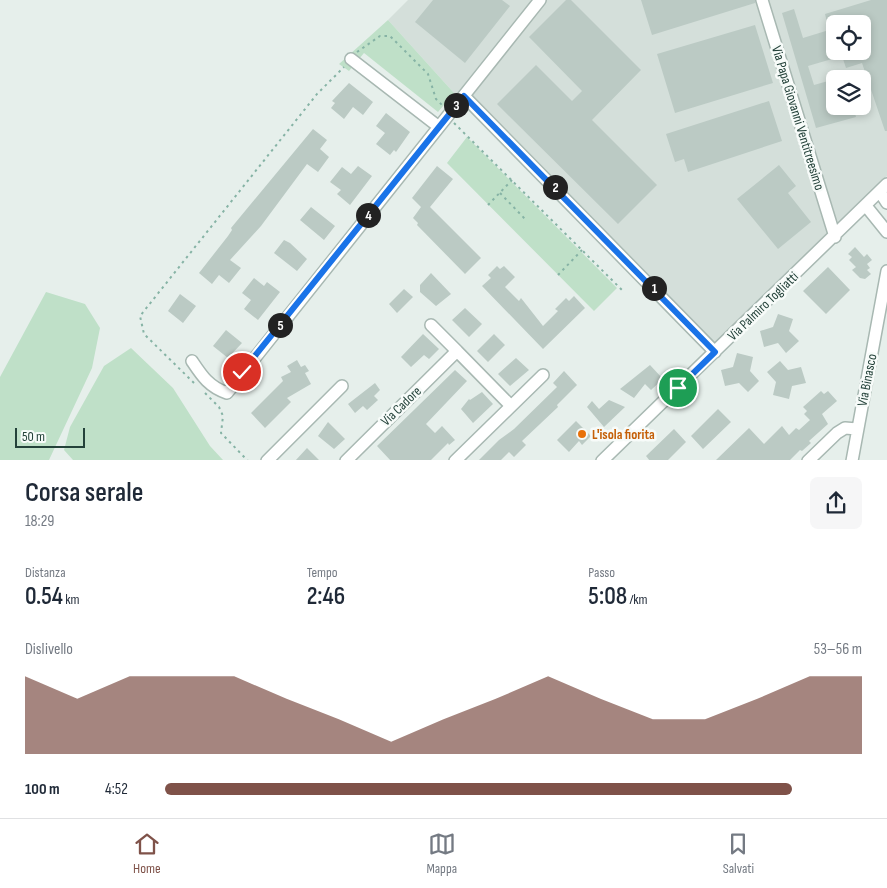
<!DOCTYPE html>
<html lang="it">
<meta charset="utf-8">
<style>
body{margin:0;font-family:"Sofia Sans Condensed",sans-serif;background:#f6f6f7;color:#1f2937;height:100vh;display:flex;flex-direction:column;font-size:19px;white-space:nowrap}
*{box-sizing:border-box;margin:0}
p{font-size:16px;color:#747a83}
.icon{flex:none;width:28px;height:28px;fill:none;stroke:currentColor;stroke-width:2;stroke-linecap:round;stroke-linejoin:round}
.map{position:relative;height:460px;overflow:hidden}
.panel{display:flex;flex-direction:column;background:#fff;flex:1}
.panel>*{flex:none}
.fabs{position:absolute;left:826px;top:15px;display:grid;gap:10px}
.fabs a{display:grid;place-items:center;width:45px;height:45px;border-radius:8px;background:#fff;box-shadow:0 2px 8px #0003;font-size:25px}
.scale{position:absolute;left:15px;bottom:12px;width:70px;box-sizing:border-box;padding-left:5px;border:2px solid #24423a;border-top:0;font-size:14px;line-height:18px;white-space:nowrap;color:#24423a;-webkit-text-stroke:4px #f7fbf9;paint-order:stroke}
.pin{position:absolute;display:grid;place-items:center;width:42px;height:42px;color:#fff;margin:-21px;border:2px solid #fff;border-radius:50%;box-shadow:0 1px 5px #0007}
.km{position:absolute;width:25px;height:25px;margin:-12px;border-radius:50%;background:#222;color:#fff;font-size:14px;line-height:25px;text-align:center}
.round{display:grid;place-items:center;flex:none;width:52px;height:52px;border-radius:8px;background:#f6f6f7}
.head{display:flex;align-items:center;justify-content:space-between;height:85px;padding:0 25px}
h1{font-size:28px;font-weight:600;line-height:38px}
.figures{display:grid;grid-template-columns:repeat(3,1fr);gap:8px;height:85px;padding:5px 25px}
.figures div{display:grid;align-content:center}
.figures b{font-size:25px;font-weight:600}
.figures small{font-size:14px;font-weight:400}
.figures p{font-size:14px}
.chart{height:140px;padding:10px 25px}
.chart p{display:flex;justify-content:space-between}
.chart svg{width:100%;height:90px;margin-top:5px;fill:#7f5249;opacity:.7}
ul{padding:0 25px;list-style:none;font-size:16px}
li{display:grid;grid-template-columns:80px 60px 1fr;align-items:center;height:38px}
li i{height:12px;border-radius:6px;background:#7f5249}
.menu{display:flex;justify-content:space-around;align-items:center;height:70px;border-top:1px solid #e0e1e3;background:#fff;font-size:14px;color:#747a83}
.menu a{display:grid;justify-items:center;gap:2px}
.menu .current{color:#7f5249}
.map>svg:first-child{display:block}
.built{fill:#d4dfda;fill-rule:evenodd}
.green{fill:#bfe0c8}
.building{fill:#bbcac4;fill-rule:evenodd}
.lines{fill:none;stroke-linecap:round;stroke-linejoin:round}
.minor-casing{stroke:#a8b8b2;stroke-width:14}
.path{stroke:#86b3a5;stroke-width:2;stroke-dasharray:2.5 4;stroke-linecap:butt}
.minor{stroke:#fff;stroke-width:11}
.route-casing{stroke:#fff;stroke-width:10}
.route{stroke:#1a73e8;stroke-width:6}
.food-dot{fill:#e8710a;stroke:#f7fbf9;stroke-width:2}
.labels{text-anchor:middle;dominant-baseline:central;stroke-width:5;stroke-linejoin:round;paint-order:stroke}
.street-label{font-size:14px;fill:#24423a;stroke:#f7fbf9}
.food-label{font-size:14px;font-weight:bold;fill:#c56008;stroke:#f7fbf9;text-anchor:start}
</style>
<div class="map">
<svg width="887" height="461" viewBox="0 0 887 461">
<rect width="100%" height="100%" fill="#e6efeb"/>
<path class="built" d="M408,0H887V176L716,347L454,93L388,20ZM835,24H862V51H835ZM835,79H862V106H835Z"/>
<path class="green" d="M388,20L454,93L438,112L364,53L349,71L339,64Z
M467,137L617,288L594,311L447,163Z
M46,292L85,304L100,328L92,368L49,460H0V377Z
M131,348L173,388L210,446L223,460H73L64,450L70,427L104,366Z"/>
<path class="building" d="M433,0H502L510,6L465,63L415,22Z
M566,0H571L641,70L592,120L657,185L618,224L497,104L536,65L572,101L582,91L529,37Z
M641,0H755V3L652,35Z
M871,0H887V131H885L862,63L846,68L842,56L808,66L814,85L835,79V106H853L856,117L816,128L782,13L794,9L803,38L829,30L825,14ZM835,24H862V51H835Z
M755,25L773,83L675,113L657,54Z
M349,83L373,102L363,115L353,107L344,119L331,108L335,103L332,101Z
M769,101L782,141L688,172L684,159L675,162L666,134Z
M386,113L410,132L396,152L394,150L390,155L376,144L385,133L376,126Z
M313,129L327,140L320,149L329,157L318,172L307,164L261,226L230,260L241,268L229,283L219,275L212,284L199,273L228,236L232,230L231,228Z
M779,165L796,186L788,193L811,222L778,249L737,199Z
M358,166L372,176L350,205L337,194L341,190L330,182L342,167L351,174Z
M437,166L453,179L430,207L481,258L465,274L417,225L418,223L413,218L421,207L412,198Z
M311,207L335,226L324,240L300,220Z
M284,240L290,243L307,259L297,271L274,253Z
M855,247L864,257L867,254L872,260L867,264L870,268L867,270L871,274L865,279L860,278L852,270L856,267L849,260L852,257L848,254Z
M497,266L500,269L504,266L515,277L505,287L519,301L521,298L543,326L558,311L555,309L566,298L569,301L574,296L585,308L543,349L482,286L491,278L488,275Z
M828,267L850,290L826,314L803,291Z
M431,273L451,294L436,306L420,292V285Z
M254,278L264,286L267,282L280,292L258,320L244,309L251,300L242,293Z
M404,289L413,297L397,313L389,304Z
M180,294L196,306L183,323L168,311Z
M465,308L482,324L469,337L452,320Z
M778,314L793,319L789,331L799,341L786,353L778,343L764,347L760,331L773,327Z
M226,330L242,343L228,358L213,346Z
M423,334L439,349L429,359L424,355L411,367L401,357Z
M494,334L505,345L488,362L477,351Z
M737,353L753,357L750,371L759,381L748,392L739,383L725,386L721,370L733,367Z
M516,358L529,370L510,386L498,374Z
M297,360L301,367L305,365L309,371L305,373L311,384L287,398L291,402L265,428L251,413L283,381L281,377L291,372L287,366Z
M780,361L788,370L801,367L806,383L792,386L789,399L773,395L776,382L767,372Z
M650,365L663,379L651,390L645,384L634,398L620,389Z
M455,370L467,381L426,424L435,433L442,426L455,440L449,445L448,443L430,461H391L377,446Z
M564,371L577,385L557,405L558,407L522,441L526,445L514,457L509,452L500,461H478L499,440L514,429L557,387L553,383Z
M375,383L380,390L374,396L378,400L367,410L363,406L355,413L348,404Z
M821,391L824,394L828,391L837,401L822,414L828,424L809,441L811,443L802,451L800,450L789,461H715L749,428L764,444L782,426L789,435L796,428L799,430L810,420L804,414L807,411L803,407Z
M482,392L493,404L473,423L461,409L469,399L470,400Z
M609,400L625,407L604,427L587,407L592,401L599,409Z
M718,409L731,422L703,449L691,436Z
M576,421L591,436L582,445L579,441L569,452L557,440Z
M328,422L345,439L334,449L318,436Z
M674,429L686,442L667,461H650L646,456Z
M307,448L320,461H295Z"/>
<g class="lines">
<defs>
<path id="minor" d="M762,0L835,237
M351,59L439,127
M464,96L715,352
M880,192L887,203
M866,206L887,232
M431,325L457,351
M192,361C202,376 209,387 227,393L540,0
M267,461L342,386
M346,461L457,351L511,406
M455,461L543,375
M602,461L887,184
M808,461L837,433L845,428L857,429
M852,461L887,271"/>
</defs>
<use href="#minor" class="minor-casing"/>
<path class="path" d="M357,52L380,36H390L428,74L436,99L443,106
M454,123L624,292
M500,193L526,220
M488,205L512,180
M558,275L582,250
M194,383L144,334L140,316L317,94L344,67
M205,393L219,407L223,416L221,433L248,461"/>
<use href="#minor" class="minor"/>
</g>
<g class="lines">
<defs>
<path id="route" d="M242,372L464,96L715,352L678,388"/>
</defs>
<use href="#route" class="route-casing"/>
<use href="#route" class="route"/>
</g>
<circle class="food-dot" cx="582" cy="434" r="5"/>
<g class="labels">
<g class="street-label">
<text transform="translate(798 118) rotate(73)">Via Papa Giovanni Ventitreesimo</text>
<text transform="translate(763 306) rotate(-44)">Via Palmiro Togliatti</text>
<text transform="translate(867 380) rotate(-79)">Via Binasco</text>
<text transform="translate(401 406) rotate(-44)">Via Cadore</text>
</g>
<g class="food-label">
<text x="592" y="434">L'isola fiorita</text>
</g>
</g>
</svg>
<div class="fabs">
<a><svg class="icon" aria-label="locate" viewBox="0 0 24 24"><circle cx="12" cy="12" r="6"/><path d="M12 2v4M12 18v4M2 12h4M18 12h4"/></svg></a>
<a><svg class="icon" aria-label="layers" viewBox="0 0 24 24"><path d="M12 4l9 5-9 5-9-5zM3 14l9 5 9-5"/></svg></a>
</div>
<div class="scale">50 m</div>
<div class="pin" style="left:678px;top:388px;background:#1e9e55"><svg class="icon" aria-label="arrive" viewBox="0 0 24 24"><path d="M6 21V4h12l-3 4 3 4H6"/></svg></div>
<div class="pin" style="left:242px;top:372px;background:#d93025"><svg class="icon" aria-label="check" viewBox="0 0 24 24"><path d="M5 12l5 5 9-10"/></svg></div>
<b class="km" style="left:654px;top:288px">1</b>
<b class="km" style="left:555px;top:187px">2</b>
<b class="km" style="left:456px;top:105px">3</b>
<b class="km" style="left:368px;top:215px">4</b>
<b class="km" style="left:280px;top:325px">5</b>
</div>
<section class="panel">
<div class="head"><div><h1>Corsa serale</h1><p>18:29</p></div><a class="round"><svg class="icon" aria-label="share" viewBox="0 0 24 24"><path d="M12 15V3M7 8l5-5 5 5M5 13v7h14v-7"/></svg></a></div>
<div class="figures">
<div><p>Distanza</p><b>0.54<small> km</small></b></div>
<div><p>Tempo</p><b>2:46</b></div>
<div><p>Passo</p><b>5:08<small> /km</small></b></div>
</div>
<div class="chart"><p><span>Dislivello</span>53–56 m</p>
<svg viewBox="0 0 160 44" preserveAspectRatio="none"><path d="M0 44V6L10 17L20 6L30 6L40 6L50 17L60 27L70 38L80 27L90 17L100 6L110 17L120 27L130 27L140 17L150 6L160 6V44z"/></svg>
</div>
<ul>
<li><b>100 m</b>4:52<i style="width:90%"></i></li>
</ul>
</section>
<nav class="menu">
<a class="current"><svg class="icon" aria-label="home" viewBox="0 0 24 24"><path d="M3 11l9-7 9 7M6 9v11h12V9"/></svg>Home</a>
<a><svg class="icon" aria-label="map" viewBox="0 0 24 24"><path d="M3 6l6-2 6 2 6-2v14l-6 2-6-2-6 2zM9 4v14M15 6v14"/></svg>Mappa</a>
<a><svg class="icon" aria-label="saved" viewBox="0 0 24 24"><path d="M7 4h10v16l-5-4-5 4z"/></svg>Salvati</a>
</nav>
